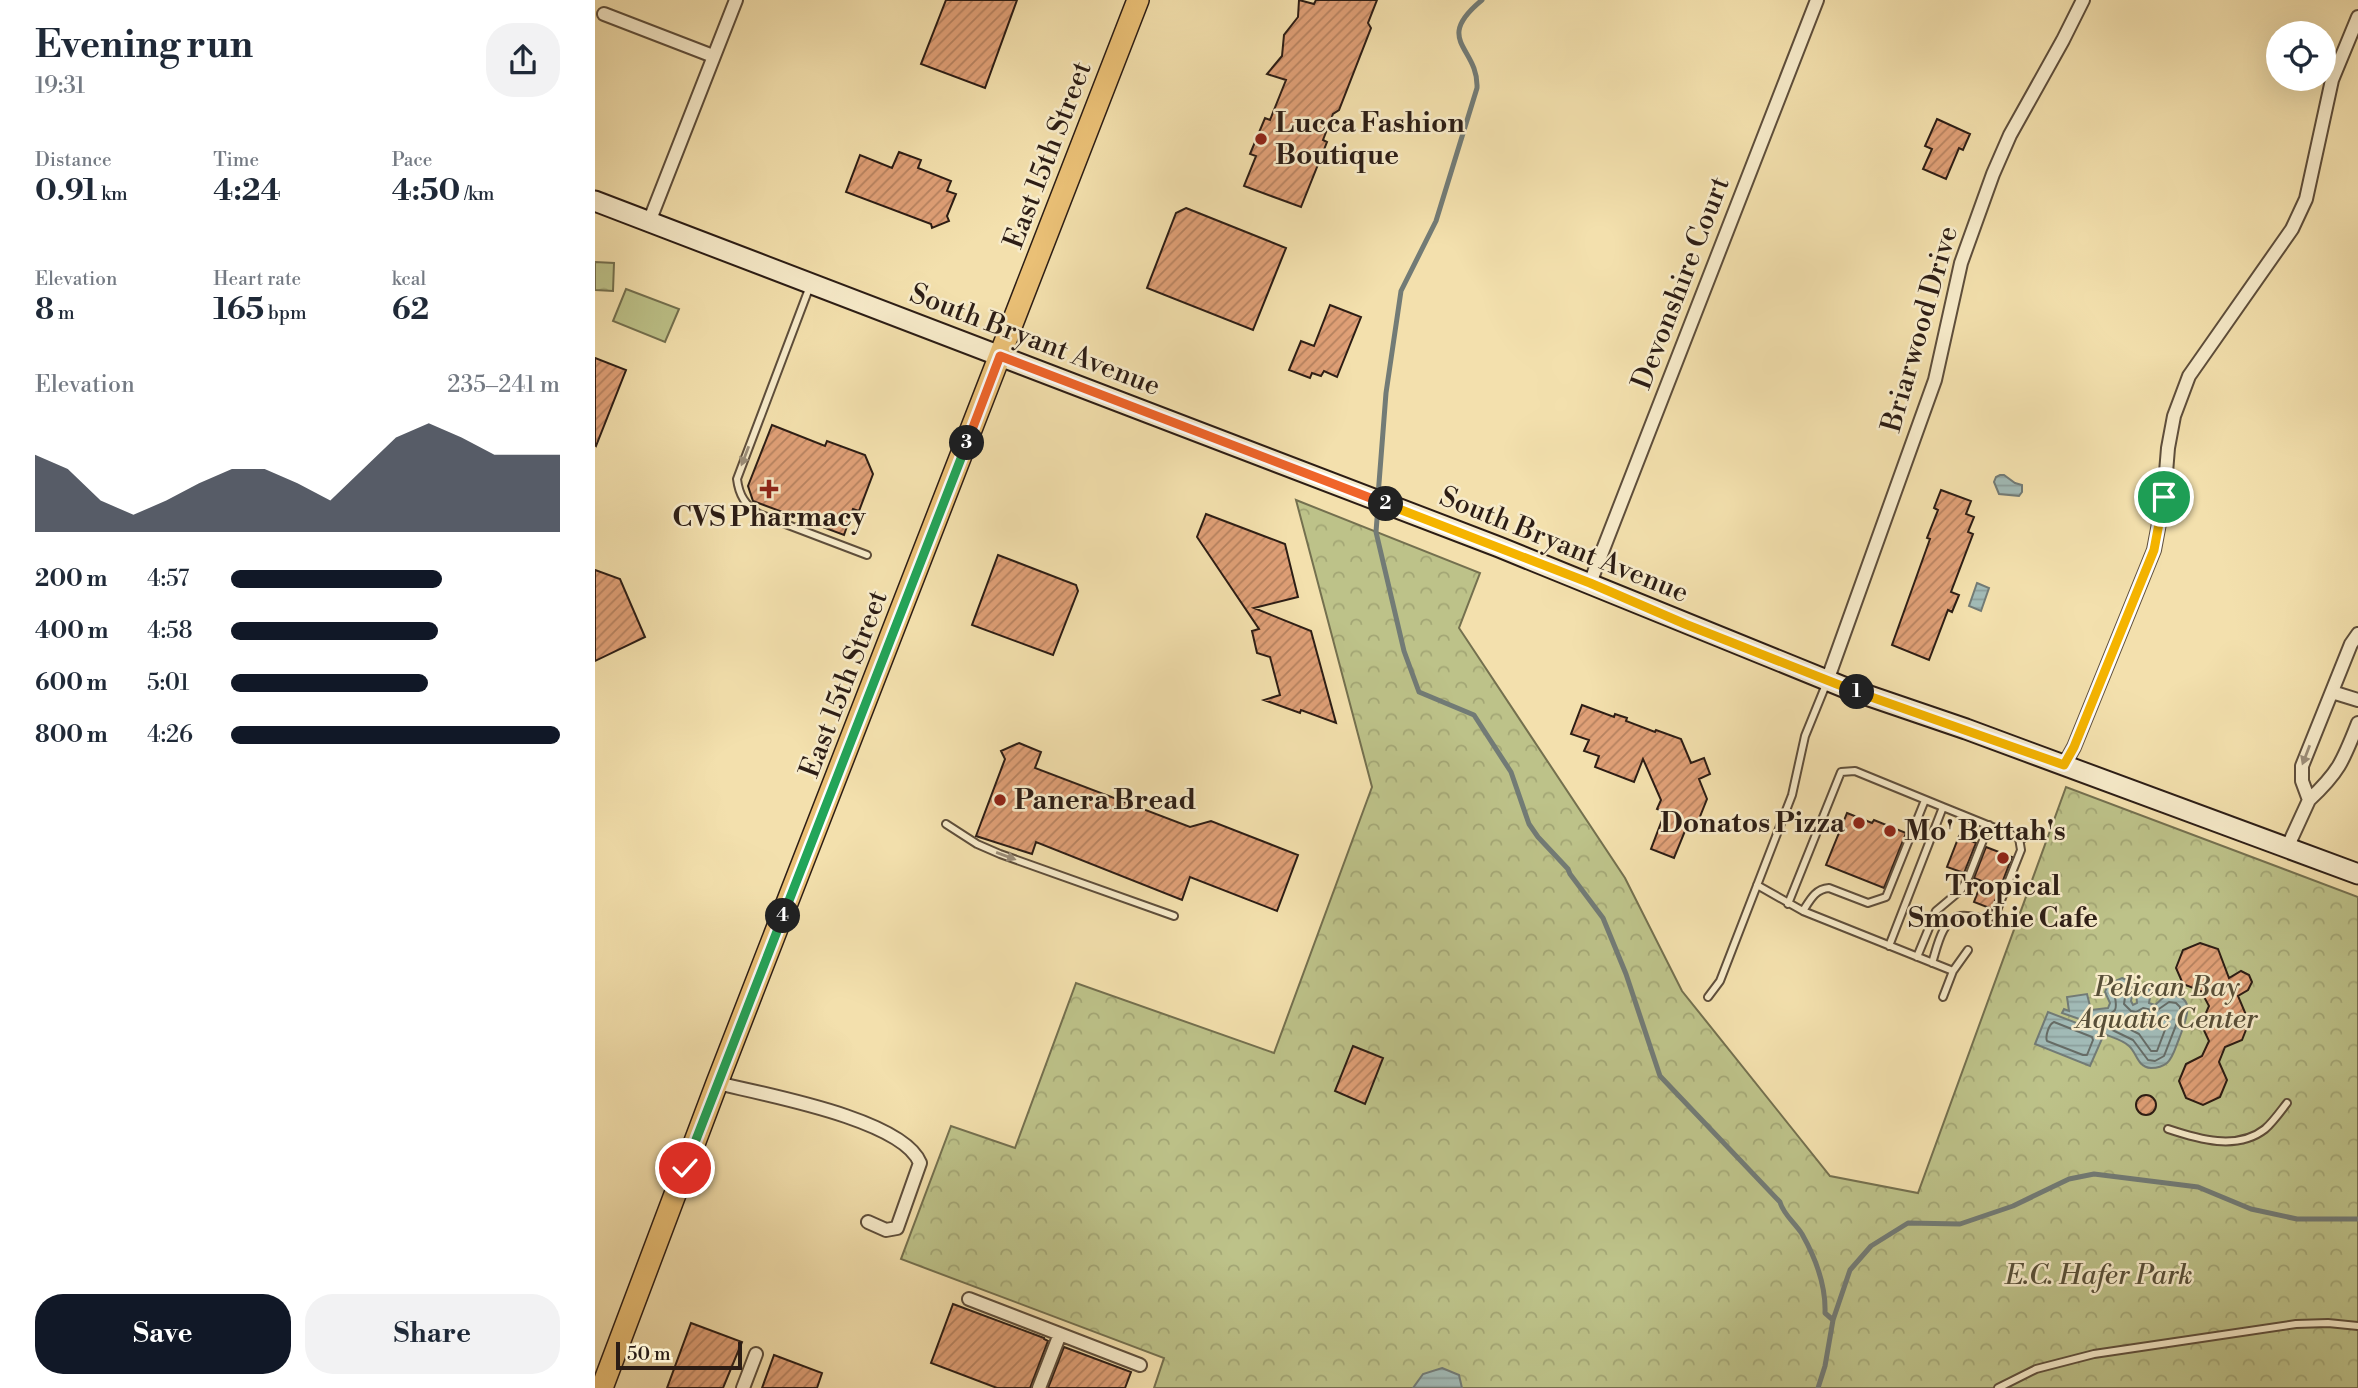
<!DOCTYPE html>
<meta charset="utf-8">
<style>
body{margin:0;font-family:"Libre Bodoni",serif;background:#f2f2f3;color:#1f2937;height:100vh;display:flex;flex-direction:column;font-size:26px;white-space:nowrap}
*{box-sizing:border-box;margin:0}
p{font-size:23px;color:#747a83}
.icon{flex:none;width:38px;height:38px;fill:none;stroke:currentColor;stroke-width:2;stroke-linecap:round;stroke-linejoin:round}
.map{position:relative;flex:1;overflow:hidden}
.panel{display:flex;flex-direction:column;background:#fff;width:595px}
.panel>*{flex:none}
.tools{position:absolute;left:1671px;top:21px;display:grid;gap:14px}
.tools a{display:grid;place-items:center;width:70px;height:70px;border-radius:50%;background:#fff;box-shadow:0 7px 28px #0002;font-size:35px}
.scale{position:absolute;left:21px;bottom:18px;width:126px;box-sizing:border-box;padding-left:7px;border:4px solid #2c1d15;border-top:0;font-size:19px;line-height:24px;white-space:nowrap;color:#2c1d15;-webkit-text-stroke:5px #f7ebca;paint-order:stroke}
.pin{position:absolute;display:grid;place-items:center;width:60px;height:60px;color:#fff;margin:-30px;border:4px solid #fff;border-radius:50%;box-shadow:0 2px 7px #0007}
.km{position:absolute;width:35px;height:35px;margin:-18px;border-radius:50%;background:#222;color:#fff;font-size:19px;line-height:35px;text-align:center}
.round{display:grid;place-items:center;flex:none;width:74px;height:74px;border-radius:28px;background:#f2f2f3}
.head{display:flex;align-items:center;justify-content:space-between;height:119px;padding:0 35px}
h1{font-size:38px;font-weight:700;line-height:52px}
.stats{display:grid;grid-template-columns:repeat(3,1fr);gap:10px;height:119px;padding:7px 35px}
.stats div{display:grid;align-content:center}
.stats b{font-size:30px;font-weight:700}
.stats small{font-size:19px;font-weight:400}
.stats p{font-size:19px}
.chart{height:196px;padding:14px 35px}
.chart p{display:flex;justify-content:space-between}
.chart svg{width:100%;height:126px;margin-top:7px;fill:#111827;opacity:.7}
.button{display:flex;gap:14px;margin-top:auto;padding:14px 35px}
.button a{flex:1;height:80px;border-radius:28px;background:#111827;color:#fff;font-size:28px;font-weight:700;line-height:80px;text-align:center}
.button a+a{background:#f2f2f3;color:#1f2937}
ul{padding:0 35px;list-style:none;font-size:23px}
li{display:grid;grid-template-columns:112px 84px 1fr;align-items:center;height:52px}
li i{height:18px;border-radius:9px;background:#111827}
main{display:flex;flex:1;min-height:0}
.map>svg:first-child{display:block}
.grass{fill:#bdc289;stroke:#74704f;stroke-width:2}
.forest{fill:url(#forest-crowns);stroke:#74704f;stroke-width:2}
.water{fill:url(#water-rules);stroke:#727b76;stroke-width:2}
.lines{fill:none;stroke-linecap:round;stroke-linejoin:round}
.shore{stroke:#666c66;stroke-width:2}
.stream{stroke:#727b76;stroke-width:5}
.building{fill:url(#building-hatch);stroke:#2c1d15;stroke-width:2}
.lane-casing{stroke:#5e4e3b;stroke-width:10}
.street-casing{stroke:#5e4e3b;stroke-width:16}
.secondary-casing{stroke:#2c1d15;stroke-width:23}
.primary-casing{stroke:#2c1d15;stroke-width:24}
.lane{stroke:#f7ebca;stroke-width:6}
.street{stroke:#f7ebca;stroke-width:12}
.secondary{stroke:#f7ebca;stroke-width:19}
.primary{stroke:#eac076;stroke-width:21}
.oneway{fill:#9c8e79}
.split-1-casing{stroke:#fff;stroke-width:14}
.split-2-casing{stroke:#fff;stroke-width:14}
.split-3-casing{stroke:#fff;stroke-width:14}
.split-4-casing{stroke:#fff;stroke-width:14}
.split-5-casing{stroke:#fff;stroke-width:14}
.split-1{stroke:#f5b400;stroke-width:9}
.split-2{stroke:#f5b400;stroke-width:9}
.split-3{stroke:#f0652b;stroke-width:9}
.split-4{stroke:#22a559;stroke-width:9}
.split-5{stroke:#22a559;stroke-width:9}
.poi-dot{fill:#8f2418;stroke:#f7ebca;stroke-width:2.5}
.labels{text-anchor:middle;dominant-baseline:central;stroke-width:5;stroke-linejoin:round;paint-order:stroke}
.poi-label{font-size:28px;font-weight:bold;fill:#2c1d15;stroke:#f7ebca;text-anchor:start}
.street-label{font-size:28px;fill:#2c1d15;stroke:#f7ebca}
.park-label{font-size:28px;font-style:italic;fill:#584f38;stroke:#f7ebca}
</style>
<main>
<section class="panel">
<div class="head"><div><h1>Evening run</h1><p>19:31</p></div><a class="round"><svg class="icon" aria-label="share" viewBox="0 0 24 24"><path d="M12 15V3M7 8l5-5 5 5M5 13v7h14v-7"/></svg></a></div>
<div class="stats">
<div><p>Distance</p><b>0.91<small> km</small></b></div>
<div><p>Time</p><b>4:24</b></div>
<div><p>Pace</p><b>4:50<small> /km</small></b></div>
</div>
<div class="stats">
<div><p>Elevation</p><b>8<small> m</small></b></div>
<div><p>Heart rate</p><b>165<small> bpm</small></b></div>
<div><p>kcal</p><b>62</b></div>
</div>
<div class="chart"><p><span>Elevation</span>235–241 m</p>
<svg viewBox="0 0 160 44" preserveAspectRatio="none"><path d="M0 44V17L10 22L20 33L30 38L40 33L50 27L60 22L70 22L80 27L90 33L100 22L110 11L120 6L130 11L140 17L150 17L160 17V44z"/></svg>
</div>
<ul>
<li><b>200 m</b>4:57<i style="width:64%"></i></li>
<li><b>400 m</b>4:58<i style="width:63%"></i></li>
<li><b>600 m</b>5:01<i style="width:60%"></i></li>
<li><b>800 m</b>4:26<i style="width:100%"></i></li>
</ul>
<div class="button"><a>Save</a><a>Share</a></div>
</section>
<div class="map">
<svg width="1763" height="1388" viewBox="0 0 1763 1388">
<defs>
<pattern id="forest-crowns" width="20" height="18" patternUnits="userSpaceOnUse" patternTransform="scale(1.75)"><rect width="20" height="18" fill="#bdc289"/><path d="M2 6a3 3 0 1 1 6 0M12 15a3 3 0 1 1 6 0" fill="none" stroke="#a3a675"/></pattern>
<pattern id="water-rules" width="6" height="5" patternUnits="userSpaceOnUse" patternTransform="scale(1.75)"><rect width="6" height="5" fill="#a1bab6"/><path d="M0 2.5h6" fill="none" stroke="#8b9f9c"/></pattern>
<pattern id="building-hatch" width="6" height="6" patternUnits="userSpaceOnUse" patternTransform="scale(1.75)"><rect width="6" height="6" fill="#e0a077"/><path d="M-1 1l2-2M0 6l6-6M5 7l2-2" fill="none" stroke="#b68260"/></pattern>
</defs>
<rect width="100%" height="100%" fill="#f3e0ad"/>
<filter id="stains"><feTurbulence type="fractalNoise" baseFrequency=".00286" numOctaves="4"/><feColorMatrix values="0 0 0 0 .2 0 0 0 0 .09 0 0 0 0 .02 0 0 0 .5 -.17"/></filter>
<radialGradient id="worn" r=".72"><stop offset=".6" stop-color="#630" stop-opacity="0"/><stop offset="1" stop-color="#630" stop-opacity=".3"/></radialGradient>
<path class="grass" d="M31,289L84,309L70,342L18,321Z"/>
<path class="forest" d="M0,262L19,263L18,291L0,290Z
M701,500L885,573L864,628L1030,878L1087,991L1235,1176L1323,1193L1471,787L1763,897V1388H559L569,1358L306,1259L356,1126L420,1148L481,983L679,1053L777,787Z"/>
<path class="water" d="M1405,475H1409L1420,483L1427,485V492L1424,496L1404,494L1399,482L1401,477Z
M1382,583L1394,588L1386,611L1374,606Z
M1527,978L1534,981L1538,990L1536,1001L1538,1005L1542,1003L1541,992L1545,988L1551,987L1556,991L1554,1003L1560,1005L1571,995C1604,994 1591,1019 1584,1039C1581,1046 1578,1058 1572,1063C1567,1067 1562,1068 1556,1068C1542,1067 1542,1053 1534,1046C1528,1040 1516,1037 1509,1034L1495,1066L1440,1044L1453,1012L1497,1029L1500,1027L1499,1024L1467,1013L1469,1009L1474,1011L1472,997L1492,994L1496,1010L1513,1008L1515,1003L1510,992L1513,984Z
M847,1368L864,1375L867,1388H818L828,1374Z"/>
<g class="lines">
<path class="shore" d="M1526,986L1531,991L1529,1004L1536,1011L1541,1012L1548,1008L1561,1011L1574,1002L1581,1003L1585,1007V1015L1569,1056L1560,1061L1553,1060L1538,1040L1507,1025L1506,1017C1526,1011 1521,1008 1519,990Z
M1528,1017C1540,1023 1560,1019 1572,1019L1573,1022L1562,1051H1556L1544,1034L1525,1024L1524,1020Z
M1459,1022L1497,1037L1498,1040L1492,1055H1488L1452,1041C1450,1036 1454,1024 1459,1022Z"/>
<path class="stream" d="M783,496L791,393L806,291L841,221L882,88C884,47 837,41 887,0
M783,506L781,532L809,651L824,692L879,715L916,772L934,824L943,837L973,869L975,874L1008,918L1031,974L1065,1076L1185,1202C1188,1214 1200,1223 1207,1234C1220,1257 1231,1286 1230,1313L1238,1320
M1223,1388L1230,1366L1238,1320L1255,1270L1276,1246L1313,1223L1365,1224L1418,1206L1474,1179L1499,1174L1603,1187L1656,1209L1702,1219H1763"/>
</g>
<path class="building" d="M351,0H422L390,88L326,64Z
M704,0L719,4L721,0H782L773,23L776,28L744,110L738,114L728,140L732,142L706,207L649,186L661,156L655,154L670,118L675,120L691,80L672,74L687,56L689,35L703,17Z
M1342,119L1375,134L1368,150L1364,148L1351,179L1328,169L1337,149L1330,146Z
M304,152L326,160L323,168L356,181L352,191L361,194L352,216L354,221L337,228L336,224L251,192L265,155L297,168Z
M591,208L691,248L658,330L552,288L581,213Z
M735,305L766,317L742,377L729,371L726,376L717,373L715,378L694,370L706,341L719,346Z
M0,358L31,370L1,446L0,445Z
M177,425L230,446L232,441L270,455L278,474L264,511L258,509L249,535L158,501L153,486Z
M1346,490L1376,501L1371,514L1379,517L1373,532L1378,534L1356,592L1364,595L1357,612L1353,610L1334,660L1297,645L1335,539L1332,538L1343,510L1339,508Z
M611,514L690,544L703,597L659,608L716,631L741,723L706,710L705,713L669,700L685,695L675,657L662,653L657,631L664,629L602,537Z
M403,555L481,585L483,591L458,655L377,625Z
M0,570L25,579L50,637L0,661Z
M987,705L1019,717L1020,714L1032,718L1031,721L1060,732L1061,730L1086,739L1096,763L1109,758L1115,774L1104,779L1112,799L1102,824L1094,821L1079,858L1056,849L1070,812L1062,809L1066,800L1048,759L1039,782L1000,767L1004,756L989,751L994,740L976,734Z
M424,743L446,752L440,768L595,827L616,821L703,855L682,911L595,877L587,900L441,842L437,854L381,836L410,759L406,751Z
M1252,813L1277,823L1279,820L1311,833L1289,888L1231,865Z
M1364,836L1381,843L1369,873L1352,867Z
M1391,847L1417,857L1397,909L1379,902L1387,881L1379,878Z
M1605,943L1623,949L1634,978L1646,971L1654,975L1657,982L1653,990L1643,996L1654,1022L1647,1040L1630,1047L1624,1062L1632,1080L1625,1097L1608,1105L1591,1098L1584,1081L1591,1064L1607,1056L1614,1041L1606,1024L1614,1006L1606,991L1588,984L1581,968L1588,950Z
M758,1046L788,1058L770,1104L740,1091Z
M1541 1105a10 10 0 1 1 20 0a10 10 0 1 1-20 0Z
M358,1304L449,1338V1339L453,1341L435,1388H402L336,1363Z
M96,1323L147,1342L128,1388H72Z
M469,1347L536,1372L530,1388H453Z
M179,1355L227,1373L222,1388H167Z"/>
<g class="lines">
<defs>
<path id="lane" d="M215,286L142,479C144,495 150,505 164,514L272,555
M1348,807L1427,839
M351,824L382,844L405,854L579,916
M1162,885L1208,911L1358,971L1348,997
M1193,904L1246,772L1260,771L1348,807L1294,946
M1208,911C1215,900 1220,889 1234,888L1273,903L1291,897L1330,800
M1322,957L1341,911L1366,890L1374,876L1394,825
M1337,963C1342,948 1347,919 1365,916C1374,914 1384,919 1393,919L1401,913L1426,850L1424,838
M1358,971L1373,950
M1113,997L1125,981L1197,795L1210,736L1232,682
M1573,1129C1603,1139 1642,1151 1670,1129C1678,1122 1685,1112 1692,1103
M1403,1388L1441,1369L1499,1354L1701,1324L1733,1323L1763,1326"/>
<path id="street" d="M9,14L118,56
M54,222L141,0
M995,583L1222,0
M1763,634L1756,644L1707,766V781L1714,800C1744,772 1748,761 1763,723
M1232,681L1340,380L1366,263L1398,174L1415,135L1468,40L1488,0
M1737,692L1763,700
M1469,765L1479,747L1559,550L1569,497L1573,448L1579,416L1594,376L1697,229L1711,199L1737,80L1763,17
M1692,848L1714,800
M122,1083C167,1094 308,1119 325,1163L302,1228L291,1230L273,1222
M374,1299L545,1365
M148,1388L161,1354
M444,1388L465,1334"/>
<path id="secondary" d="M0,201L904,547L1251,688L1371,729L1763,874"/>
<path id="primary" d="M7,1388L122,1083L543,0"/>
</defs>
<use href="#lane" class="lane-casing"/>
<use href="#street" class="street-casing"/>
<use href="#secondary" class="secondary-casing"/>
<use href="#primary" class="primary-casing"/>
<use href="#lane" class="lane"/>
<use href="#street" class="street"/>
<use href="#secondary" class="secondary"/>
<use href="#primary" class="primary"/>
</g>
<defs><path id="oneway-solid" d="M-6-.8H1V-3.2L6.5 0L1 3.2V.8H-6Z" transform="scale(1.75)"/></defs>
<g class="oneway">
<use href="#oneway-solid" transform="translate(150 456) rotate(111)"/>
<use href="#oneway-solid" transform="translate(1711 755) rotate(111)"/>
<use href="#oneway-solid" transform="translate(411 856) rotate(20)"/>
</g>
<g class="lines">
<defs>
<path id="split-1" d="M1262,692L1469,765L1479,747L1559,550L1569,497"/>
<path id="split-2" d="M791,504L995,583L1090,624L1262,692"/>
<path id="split-3" d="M372,443L405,356L791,504"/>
<path id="split-4" d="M188,916L372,443"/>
<path id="split-5" d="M90,1168L188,916"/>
</defs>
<use href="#split-1" class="split-1-casing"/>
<use href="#split-2" class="split-2-casing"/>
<use href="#split-3" class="split-3-casing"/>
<use href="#split-4" class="split-4-casing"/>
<use href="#split-5" class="split-5-casing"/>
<use href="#split-1" class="split-1"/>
<use href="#split-2" class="split-2"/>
<use href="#split-3" class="split-3"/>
<use href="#split-4" class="split-4"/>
<use href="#split-5" class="split-5"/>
</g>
<g class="poi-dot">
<circle cx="666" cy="139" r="7"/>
<path d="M170.5 478.5h7v7h7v7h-7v7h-7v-7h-7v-7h7z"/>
<circle cx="405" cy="800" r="7"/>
<circle cx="1264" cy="823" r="7"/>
<circle cx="1295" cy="831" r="7"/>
<circle cx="1408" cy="858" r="7"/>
</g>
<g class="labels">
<g class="poi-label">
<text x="680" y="123">Lucca Fashion<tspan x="680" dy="32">Boutique</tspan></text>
<text x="174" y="517" text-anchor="middle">CVS Pharmacy</text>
<text x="419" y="800">Panera Bread</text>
<text x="1250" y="823" text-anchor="end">Donatos Pizza</text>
<text x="1309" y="831">Mo' Bettah's</text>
<text x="1408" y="886" text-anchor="middle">Tropical<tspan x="1408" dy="32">Smoothie Cafe</tspan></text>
</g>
<g class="street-label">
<text transform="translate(453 155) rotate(-69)">East 15th Street</text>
<text transform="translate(1086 283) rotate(-69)">Devonshire Court</text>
<text transform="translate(1325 329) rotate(-74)">Briarwood Drive</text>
<text transform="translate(440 340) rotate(21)">South Bryant Avenue</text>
<text transform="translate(969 545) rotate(22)">South Bryant Avenue</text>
<text transform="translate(249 684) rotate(-69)">East 15th Street</text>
</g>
<g class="park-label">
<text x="1572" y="987">Pelican Bay<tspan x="1572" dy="32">Aquatic Center</tspan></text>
<text x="1504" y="1275">E.C. Hafer Park</text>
</g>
</g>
<rect width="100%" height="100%" filter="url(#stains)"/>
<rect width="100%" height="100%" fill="url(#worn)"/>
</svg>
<div class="tools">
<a><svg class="icon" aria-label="locate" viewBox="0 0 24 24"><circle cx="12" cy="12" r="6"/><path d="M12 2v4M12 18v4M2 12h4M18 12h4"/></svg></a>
</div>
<div class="scale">50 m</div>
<div class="pin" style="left:1569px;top:497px;background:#1e9e55"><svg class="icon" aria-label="arrive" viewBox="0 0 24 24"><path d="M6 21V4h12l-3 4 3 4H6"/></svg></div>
<div class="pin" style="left:90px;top:1168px;background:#d93025"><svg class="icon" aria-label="check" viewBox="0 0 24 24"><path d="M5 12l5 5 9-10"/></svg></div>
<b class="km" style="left:1262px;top:692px">1</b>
<b class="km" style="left:791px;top:504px">2</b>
<b class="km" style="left:372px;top:443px">3</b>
<b class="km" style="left:188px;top:916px">4</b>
</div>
</main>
